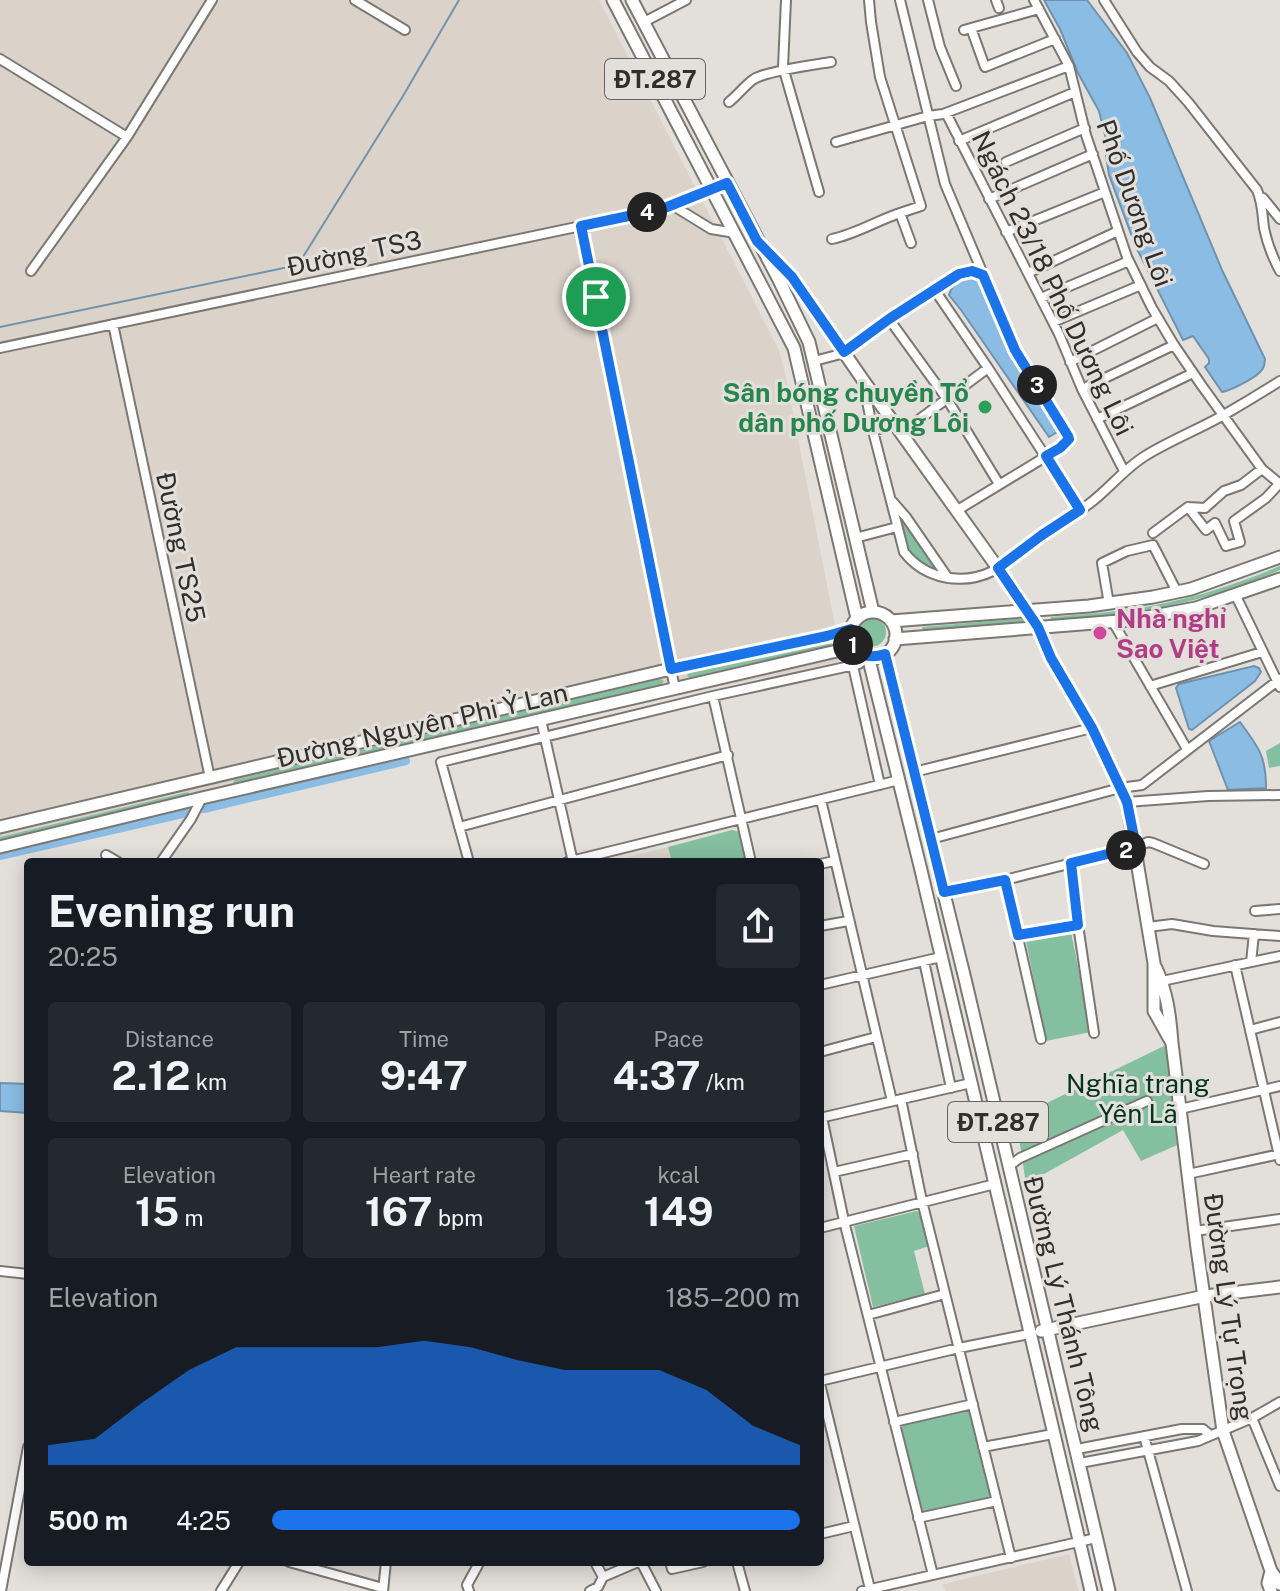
<!DOCTYPE html>
<meta charset="utf-8">
<style>
body{margin:0;font-family:"Public Sans",sans-serif;background:#242831;color:#f1f3f6;height:100vh;display:flex;flex-direction:column;font-size:30px;white-space:nowrap}
*{box-sizing:border-box;margin:0}
p{font-size:26px;color:#9ea1a6}
.icon{flex:none;width:44px;height:44px;fill:none;stroke:currentColor;stroke-width:2;stroke-linecap:round;stroke-linejoin:round}
.map{position:relative;flex:1;overflow:hidden}
.drawer{position:absolute;left:24px;top:858px;width:800px;height:708px;display:flex;flex-direction:column;background:#171b24;border-radius:8px;box-shadow:0 4px 20px #0003}
.drawer>*{flex:none}
.pin{position:absolute;display:grid;place-items:center;width:68px;height:68px;color:#fff;margin:-34px;border:4px solid #fff;border-radius:50%;box-shadow:0 2px 8px #0007}
.km{position:absolute;width:40px;height:40px;margin:-20px;border-radius:50%;background:#222;color:#fff;font-size:22px;line-height:40px;text-align:center}
.round{display:grid;place-items:center;flex:none;width:84px;height:84px;border-radius:8px;background:#242831}
.headline{display:flex;align-items:center;justify-content:space-between;height:136px;padding:0 24px}
h1{font-size:44px;font-weight:700;line-height:60px}
.metrics{display:grid;grid-template-columns:repeat(3,1fr);gap:12px;height:136px;padding:8px 24px}
.metrics div{display:grid;align-content:center;border-radius:8px;background:#242831;text-align:center}
.metrics b{font-size:40px;font-weight:700}
.metrics small{font-size:22px;font-weight:400}
.metrics p{font-size:22px}
.chart{height:224px;padding:16px 24px}
.chart p{display:flex;justify-content:space-between}
.chart svg{width:100%;height:144px;margin-top:8px;fill:#1a73e8;opacity:.7}
ul{padding:0 24px;list-style:none;font-size:26px}
li{display:grid;grid-template-columns:128px 96px 1fr;align-items:center;height:60px}
li i{height:20px;border-radius:10px;background:#1a73e8}
.map>svg:first-child{display:block}
.built{fill:#dbd3c9}
.green{fill:#84bfa0}
.water{fill:#8bbde4;stroke:#7092ad;stroke-width:2}
.lines{fill:none;stroke-linecap:round;stroke-linejoin:round}
.stream{stroke:#7092ad;stroke-width:2}
.canal{stroke:#8bbde4;stroke-width:8}
.minor-casing{stroke:#7b7874;stroke-width:12}
.major-casing{stroke:#7b7874;stroke-width:15}
.minor{stroke:#fff;stroke-width:8}
.major{stroke:#fff;stroke-width:11}
.route-casing{stroke:#fff;stroke-width:16}
.route{stroke:#1a73e8;stroke-width:10}
.leisure-dot{fill:#2e9e5b;stroke:#e3dfdb;stroke-width:3}
.hotel-dot{fill:#d1479c;stroke:#e3dfdb;stroke-width:3}
.labels{text-anchor:middle;dominant-baseline:central;stroke-width:6;stroke-linejoin:round;paint-order:stroke}
.shield{fill:#e3dfdb;stroke:#666461;stroke-width:2}
.shield-label{font-size:24px;font-weight:bold;fill:#302f2d}
.street-label{font-size:26px;fill:#302f2d;stroke:#e3dfdb}
.leisure-label{font-size:26px;font-weight:bold;fill:#27864d;stroke:#e3dfdb;text-anchor:end}
.hotel-label{font-size:26px;font-weight:bold;fill:#b23c85;stroke:#e3dfdb;text-anchor:start}
.park-label{font-size:26px;fill:#003420;stroke:#e3dfdb}
</style>
<div class="map">
<svg width="1280" height="1591" viewBox="0 0 1280 1591">
<rect width="100%" height="100%" fill="#e3dfdb"/>
<path class="built" d="M0,0H599L778,348L784,368L842,661L411,751L0,853Z
M668,847L672,862H609Z
M1069,1554L1079,1591H945L943,1584Z"/>
<path class="green" d="M902,517L940,572L933,573C907,552 907,553 900,520Z
M1280,566V570C1221,596 1158,612 1093,617C1079,618 1064,621 1050,620L1051,617C1086,614 1121,612 1156,605C1199,597 1240,583 1280,566Z
M856 632a15 15 0 1 1 30 0a15 15 0 1 1-30 0Z
M1028,618L1029,622H1027L923,630L922,627Z
M830,640L832,642L830,645L690,678L687,676L689,673Z
M660,679L664,681L661,685L235,786L233,785L234,780Z
M1280,743V766L1269,768L1266,751Z
M188,792L191,795L190,798L0,842V837Z
M732,830L740,832L747,862H672L668,847Z
M1071,932L1091,1032L1046,1041L1026,941Z
M1166,1045L1177,1145L1141,1161L1123,1130L1026,1184L1016,1118Z
M917,1211L924,1215L932,1245L914,1251L925,1294L873,1307L854,1226Z
M972,1408L991,1497L921,1512L901,1424Z"/>
<path class="water" d="M1044,0H1087L1127,53L1150,98L1222,270L1265,359C1264,365 1265,367 1260,372C1253,379 1232,390 1222,392L1205,367L1209,363V359L1193,336L1183,340L1136,247L1109,175L1106,156L1108,147L1099,111L1078,73L1060,29Z
M977,274L1010,354L1050,414L1059,431L1049,437L961,310L949,295C953,281 964,278 977,274Z
M1254,666L1259,668L1261,672L1255,681L1192,730L1189,729L1176,688L1179,684Z
M1240,722C1259,748 1266,756 1266,788L1228,790L1209,741Z
M0,1083L28,1084V1113L0,1111Z"/>
<g class="lines">
<path class="stream" d="M0,327L298,265L403,96L459,0"/>
<path class="canal" d="M204,809L406,761
M0,856L187,813"/>
<defs>
<path id="minor" d="M355,0L405,30
M786,0L783,67L819,192
M869,0L871,22L880,77L921,206L900,213L911,243
M900,0L945,184L983,274
M928,0L940,47L956,86
M996,0L999,8
M1034,0L1069,66L1086,135L1127,257L1152,308L1174,345L1202,386L1262,469L1280,484
M1104,0L1137,52L1150,67L1169,81L1188,102L1257,190C1263,205 1262,213 1264,228C1267,243 1273,258 1280,271
M644,22L686,0
M971,28L985,67L1055,39
M964,30L1039,9
M0,59L127,137
M729,102C738,95 745,85 754,79C767,71 813,65 831,62
M946,113L1059,334L1082,389L1124,471
M959,141L1075,92
M836,142L928,116L943,114L1069,66
M1006,162L1085,128
M1263,198L1280,219
M989,199L1093,154
M672,205L711,229L735,233
M581,226L675,689
M1006,232L1105,192
M832,239C856,234 876,221 900,213
M31,271L127,137L212,0
M1028,273L1118,231
M934,289L988,368L1080,510
M1041,298L1129,261
M889,319L959,274L972,271L983,275L1015,350L1068,436V441L1060,448L956,511
M1053,322L1141,285
M113,324L210,778
M0,348L662,209L713,190
M814,361L841,354L889,319L947,399L999,484
M1070,362L1158,318
M863,382L873,431L904,552C925,579 962,586 993,571C1011,562 1026,546 1043,534C1058,524 1074,515 1089,504C1109,489 1124,469 1145,456C1169,441 1197,430 1222,416C1241,405 1261,393 1280,381
M1082,389L1174,345
M1097,419L1193,373
M873,431L895,424
M901,433L988,368
M892,501L906,517L948,578
M1188,507L1206,530L1215,523L1226,546L1240,542L1234,521L1266,498L1279,484
M1153,533L1188,507L1205,508L1224,491L1241,485L1262,469
M855,538L897,527
M1236,596L1280,687
M1109,604L1102,563L1127,551L1153,545L1177,592
M1113,622L1187,749
M853,666L880,785
M1150,686L1262,652
M713,696L751,862
M541,720L573,862
M914,772L1092,728
M821,800L892,1101
M1127,802L1208,796L1280,795
M459,827L728,755
M931,839L1120,788L1142,785L1280,679
M106,855L118,862
M161,862L191,819L202,798
M469,862L441,762L713,696L859,664L868,656
M567,862L899,780
M1071,863L1078,925L1094,1033
M820,864L834,861
M1005,880L1041,1039
M944,892L1005,880L1136,847L1148,842L1153,843L1204,864
M1255,911L1280,909
M820,926L848,921
M1148,927L1172,924L1213,931L1280,936
M1018,935L1078,925
M924,961L951,1088
M1251,962L1254,934
M1235,965L1280,1160
M1162,981L1280,956
M820,985L941,957
M1250,1030L1280,1022
M820,1052L876,1037
M901,1099L922,1201L1011,1558
M1180,1109L1280,1086
M822,1117L844,1221L933,1575
M820,1118L971,1083
M1009,1166L1020,1158L1147,1101
M834,1172L913,1154
M1188,1174L1280,1154
M820,1228L995,1184
M1195,1231L1280,1219
M0,1271L28,1274
M868,1315L945,1294
M820,1381L959,1348L1029,1334
M820,1384L870,1589
M1252,1418L1280,1486
M894,1422L973,1404
M1144,1436L1187,1591
M983,1447L1053,1434
M1077,1449L1182,1429H1203L1209,1434
M1080,1463L1198,1441L1252,1418L1280,1402
M918,1518L997,1501
M820,1534L854,1526
M289,1562L383,1588
M595,1562L603,1577
M641,1562L656,1591
M670,1562L672,1569L703,1562
M737,1562L745,1591
M1,1591L28,1447
M221,1591L239,1562
M383,1591L386,1562
M469,1591L467,1585L478,1565L475,1562
M590,1591L598,1587L603,1577L638,1562
M862,1591L1096,1538"/>
<path id="major" d="M613,0L794,348L857,618
M632,0L779,280L809,342L873,612
M757,241L792,277L863,380L1010,585L1038,627L1051,658L1092,728L1127,802L1154,963V1011L1172,1043
M850 635a23 23 0 1 1 46 0a23 23 0 1 1-46 0Z
M891,621L1089,606L1153,597L1191,589L1280,557
M895,639L1132,620L1196,608L1280,579
M885,654L965,979L1109,1591
M868,656L920,866L1091,1591
M0,827L671,669L827,636L851,629
M0,847L202,798L854,647
M1156,968C1167,992 1170,1016 1172,1043L1197,1248L1223,1431L1271,1571L1280,1584
M1041,1331L1205,1296L1280,1287
M1271,1591L1268,1583L1271,1571"/>
</defs>
<use href="#minor" class="minor-casing"/>
<use href="#major" class="major-casing"/>
<use href="#minor" class="minor"/>
<use href="#major" class="major"/>
</g>
<g class="lines">
<defs>
<path id="route" d="M727,183L757,241L792,277L844,352L889,319L959,274L972,271L983,275L1015,350L1068,436L1069,439L1060,448L1046,456L1080,510L1042,535L998,568L1038,627L1051,658L1092,728L1127,802L1136,847L1071,863L1078,925L1018,935L1005,880L944,892L885,654C865,661 850,651 851,629L827,636L671,669L581,226L662,209Z"/>
</defs>
<use href="#route" class="route-casing"/>
<use href="#route" class="route"/>
</g>
<circle class="leisure-dot" cx="985" cy="407" r="8"/>
<circle class="hotel-dot" cx="1100" cy="633" r="8"/>
<g class="labels">
<g class="shield">
<rect x="605" y="59" width="100" height="40" rx="6"/>
<rect x="948" y="1102" width="100" height="40" rx="6"/>
</g>
<g class="shield-label">
<text x="655" y="79">ĐT.287</text>
<text x="998" y="1122">ĐT.287</text>
</g>
<g class="street-label">
<text transform="translate(1135 203) rotate(70)">Phố Dương Lôi</text>
<text transform="translate(354 253) rotate(-12)">Đường TS3</text>
<text transform="translate(1053 283) rotate(64)">Ngách 23/18 Phố Dương Lôi</text>
<text transform="translate(181 547) rotate(78)">Đường TS25</text>
<text transform="translate(422 725) rotate(-13)">Đường Nguyên Phi Ỷ Lan</text>
<text transform="translate(1064 1304) rotate(76)">Đường Lý Thánh Tông</text>
<text transform="translate(1229 1307) rotate(82)">Đường Lý Tự Trọng</text>
</g>
<g class="leisure-label">
<text x="969" y="392">Sân bóng chuyền Tổ<tspan x="969" dy="30">dân phố Dương Lôi</tspan></text>
</g>
<g class="hotel-label">
<text x="1116" y="618">Nhà nghỉ<tspan x="1116" dy="30">Sao Việt</tspan></text>
</g>
<g class="park-label">
<text x="1138" y="1083">Nghĩa trang<tspan x="1138" dy="30">Yên Lã</tspan></text>
</g>
</g>
</svg>
<div class="pin" style="left:596px;top:297px;background:#1e9e55"><svg class="icon" aria-label="arrive" viewBox="0 0 24 24"><path d="M6 21V4h12l-3 4 3 4H6"/></svg></div>
<b class="km" style="left:853px;top:645px">1</b>
<b class="km" style="left:1126px;top:850px">2</b>
<b class="km" style="left:1037px;top:385px">3</b>
<b class="km" style="left:647px;top:212px">4</b>
<section class="drawer">
<div class="headline"><div><h1>Evening run</h1><p>20:25</p></div><a class="round"><svg class="icon" aria-label="share" viewBox="0 0 24 24"><path d="M12 15V3M7 8l5-5 5 5M5 13v7h14v-7"/></svg></a></div>
<div class="metrics">
<div><p>Distance</p><b>2.12<small> km</small></b></div>
<div><p>Time</p><b>9:47</b></div>
<div><p>Pace</p><b>4:37<small> /km</small></b></div>
</div>
<div class="metrics">
<div><p>Elevation</p><b>15<small> m</small></b></div>
<div><p>Heart rate</p><b>167<small> bpm</small></b></div>
<div><p>kcal</p><b>149</b></div>
</div>
<div class="chart"><p><span>Elevation</span>185–200 m</p>
<svg viewBox="0 0 160 44" preserveAspectRatio="none"><path d="M0 44V38L10 36L20 25L30 15L40 8L50 8L60 8L70 8L80 6L90 8L100 12L110 15L120 15L130 15L140 21L150 32L160 38V44z"/></svg>
</div>
<ul>
<li><b>500 m</b>4:25<i style="width:100%"></i></li>
</ul>
</section>
</div>
